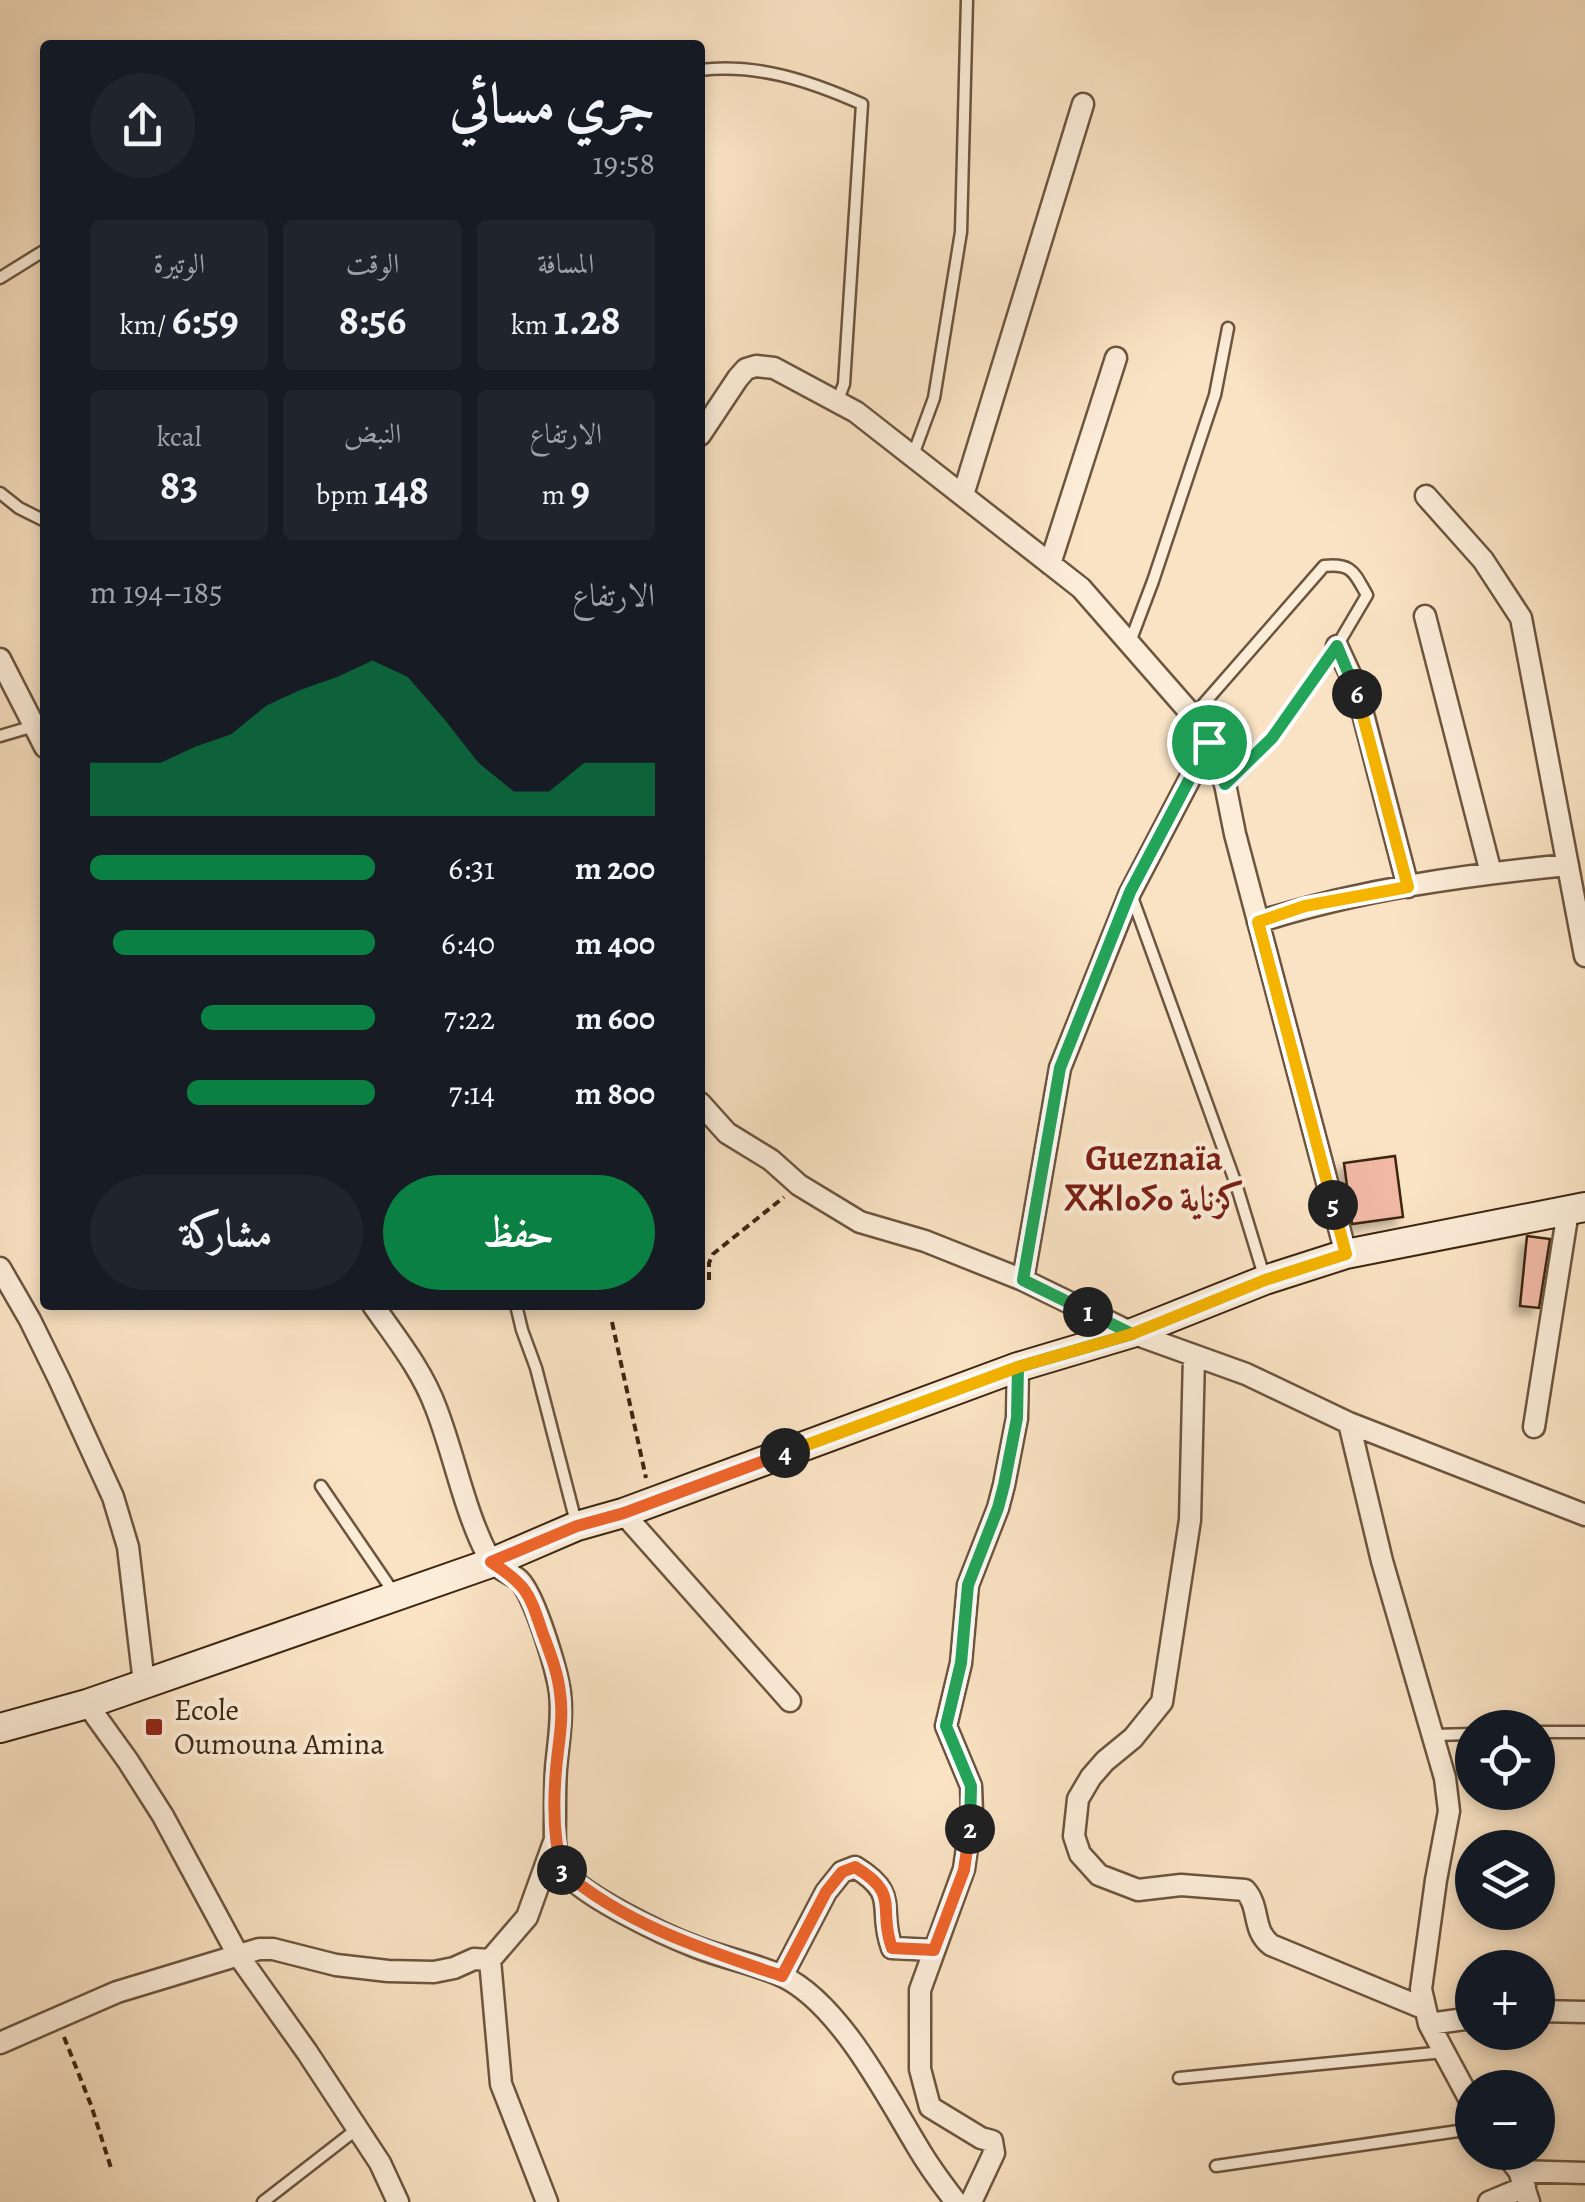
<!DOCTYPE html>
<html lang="ar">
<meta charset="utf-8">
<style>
body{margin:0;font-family:Alegreya,Amiri,"Noto Sans Tifinagh",serif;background:#20242c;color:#f1f3f6;direction:rtl;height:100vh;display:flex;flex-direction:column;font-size:38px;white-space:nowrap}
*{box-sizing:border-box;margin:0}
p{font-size:32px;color:#9ea1a6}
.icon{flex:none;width:55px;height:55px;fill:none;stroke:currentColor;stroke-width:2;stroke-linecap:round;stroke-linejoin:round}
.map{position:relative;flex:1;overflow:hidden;direction:ltr}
.drawer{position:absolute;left:40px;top:40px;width:665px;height:1270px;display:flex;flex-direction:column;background:#171b24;border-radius:10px;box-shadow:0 5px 15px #0003;direction:rtl}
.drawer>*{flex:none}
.fabs{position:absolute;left:1455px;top:1710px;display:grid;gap:20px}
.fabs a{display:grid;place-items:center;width:100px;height:100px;border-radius:50%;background:#171b24;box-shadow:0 5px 15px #0003;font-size:50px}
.pin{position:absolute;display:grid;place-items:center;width:85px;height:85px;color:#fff;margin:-42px;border:5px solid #fff;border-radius:50%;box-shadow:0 2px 10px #0007}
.km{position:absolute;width:50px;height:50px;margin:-25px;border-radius:50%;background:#222;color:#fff;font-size:28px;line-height:50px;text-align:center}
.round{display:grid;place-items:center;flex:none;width:105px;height:105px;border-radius:52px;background:#20242c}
.headline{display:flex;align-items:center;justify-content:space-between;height:170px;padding:0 50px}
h1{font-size:55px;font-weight:700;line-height:75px}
.stats{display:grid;grid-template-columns:repeat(3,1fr);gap:15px;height:170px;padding:10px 50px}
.stats div{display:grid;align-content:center;border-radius:10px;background:#20242c;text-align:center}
.stats b{font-size:42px;font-weight:700}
.stats small{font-size:28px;font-weight:400}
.stats p{font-size:28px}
.chart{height:280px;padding:20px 50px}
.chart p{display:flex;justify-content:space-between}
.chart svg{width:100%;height:180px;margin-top:10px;fill:#0b8043;opacity:.7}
.primary-button{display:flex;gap:20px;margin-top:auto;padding:20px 50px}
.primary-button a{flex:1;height:115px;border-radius:60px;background:#0b8043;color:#fff;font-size:40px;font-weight:700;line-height:115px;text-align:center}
.primary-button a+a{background:#20242c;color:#f1f3f6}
ul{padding:0 50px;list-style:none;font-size:32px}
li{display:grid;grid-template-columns:160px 120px 1fr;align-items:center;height:75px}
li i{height:25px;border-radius:12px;background:#0b8043}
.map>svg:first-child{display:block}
.building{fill:#f0b8a5;stroke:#3c2611;stroke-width:2.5;filter:url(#shadow)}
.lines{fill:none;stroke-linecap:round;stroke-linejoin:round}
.lane-casing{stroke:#6c553e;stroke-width:15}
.street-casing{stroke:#6c553e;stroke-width:25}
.secondary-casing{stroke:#3c2611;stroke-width:32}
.path{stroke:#3c2611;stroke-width:4;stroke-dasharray:8 5;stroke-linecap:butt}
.lane{stroke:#fcedd9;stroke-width:10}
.street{stroke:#fcedd9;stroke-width:20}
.secondary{stroke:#fcedd9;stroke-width:28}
.split-1-casing{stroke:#fff;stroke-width:20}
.split-2-casing{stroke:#fff;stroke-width:20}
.split-3-casing{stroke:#fff;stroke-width:20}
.split-4-casing{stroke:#fff;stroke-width:20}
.split-5-casing{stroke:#fff;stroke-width:20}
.split-6-casing{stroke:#fff;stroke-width:20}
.split-7-casing{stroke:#fff;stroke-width:20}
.split-1{stroke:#22a559;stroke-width:12}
.split-2{stroke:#22a559;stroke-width:12}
.split-3{stroke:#f0652b;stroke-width:12}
.split-4{stroke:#f0652b;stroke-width:12}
.split-5{stroke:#f5b400;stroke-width:12}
.split-6{stroke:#f5b400;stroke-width:12}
.split-7{stroke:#22a559;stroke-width:12}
.poi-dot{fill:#8f2418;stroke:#fcedd9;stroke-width:4}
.labels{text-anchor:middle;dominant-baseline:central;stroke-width:8;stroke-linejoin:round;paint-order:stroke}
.poi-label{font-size:30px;fill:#3c2611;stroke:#fcedd9;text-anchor:start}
.quarter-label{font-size:35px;font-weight:bold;fill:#7a1f14;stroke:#fcedd9}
</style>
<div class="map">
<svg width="1585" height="2202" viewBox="0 0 1585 2202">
<defs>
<filter id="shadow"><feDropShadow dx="-7" dy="7" stdDeviation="5" flood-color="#0004"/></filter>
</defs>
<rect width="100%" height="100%" fill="#fae3c4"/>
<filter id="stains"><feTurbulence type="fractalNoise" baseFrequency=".002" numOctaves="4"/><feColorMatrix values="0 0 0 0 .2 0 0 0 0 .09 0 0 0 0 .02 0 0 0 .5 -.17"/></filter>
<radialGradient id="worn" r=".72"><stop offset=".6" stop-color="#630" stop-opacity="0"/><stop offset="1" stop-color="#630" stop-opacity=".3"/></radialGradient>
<path class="building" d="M1395,1156L1403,1217L1352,1224L1344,1163Z
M1527,1236L1550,1239L1539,1308L1520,1306Z"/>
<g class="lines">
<defs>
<path id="lane" d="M700,70C757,63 810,81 862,104L844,384L837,402
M0,278L45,250
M913,455L934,398L961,232L967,0
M0,493L19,508L45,521
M1130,642L1153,581L1215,395L1228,328
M1193,716L1324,566C1353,563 1354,573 1367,595L1337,646L1273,737L1226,783
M0,736L34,726
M1131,894L1236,1184L1265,1279
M516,1305L522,1330L536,1368L577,1526
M321,1486L394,1593
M1538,1732H1585
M1434,1735L1472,1734
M1179,2078L1444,2052
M1216,2166L1472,2129
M263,2202L357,2129"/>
<path id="street" d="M700,435L738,378L746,369L756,366L774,368L856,412L1081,588L1193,716L1209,742L1225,784L1235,834L1346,1254
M963,495L1083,104
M1426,496L1483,560L1521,618L1585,956
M1050,564L1116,358
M1425,616L1491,873
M1337,646L1356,687L1408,887
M0,659L45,747
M1258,922C1358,890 1464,875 1568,865
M700,1103L727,1133L771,1160L799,1185L860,1222L925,1241L1023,1280L1132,1333L1246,1374L1349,1423L1585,1515
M0,1268L30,1320L59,1379L113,1497L128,1547L144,1683
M1023,1280L1060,1068L1130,893L1209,742
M373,1305C396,1338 422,1370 436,1408C455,1457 464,1511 489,1558C495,1569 510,1572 519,1580C535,1596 557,1670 560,1693C563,1719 558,1744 556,1769C555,1784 555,1799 555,1814C555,1832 553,1850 561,1866C572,1892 667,1936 696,1947C724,1958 755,1964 782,1976C839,2003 885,2093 917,2146C928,2165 942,2184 956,2202
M1194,1356L1190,1520L1162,1702L1133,1738L1105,1761L1091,1777L1078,1799L1074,1836L1080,1854L1099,1875L1138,1890L1181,1885L1245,1890C1261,1908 1251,1929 1271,1945L1423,2008
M1349,1423L1382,1561L1445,1778L1449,1811L1436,1880L1421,1989L1429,2024L1472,2104
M1534,1427L1568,1211
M623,1513L790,1701
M87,1704L128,1761L163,1816L238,1955L307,2052L380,2163L398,2202
M782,1976L826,1892L842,1872L855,1867C901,1895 877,1908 892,1948L934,1950
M1538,2011L1585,2012
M1429,2024L1472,2018
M0,2043L117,1992L259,1949H273L336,1965L388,1971L434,1972L454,1968L474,1959L490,1960
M1504,2152L1519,2171L1529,2202
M1519,2171L1585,2173
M547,2202L501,2084L490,1960L527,1917L554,1842
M971,2202L994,2153L992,2141L981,2138L930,2107L920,2069V1990L964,1869L972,1812L971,1786L946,1726L961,1663L968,1585L998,1508L1004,1485L1017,1418L1018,1367
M1489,2202L1525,2187"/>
<path id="secondary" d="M0,1728L87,1704L491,1563L577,1526L623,1513L1018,1367L1132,1333L1265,1280L1346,1254L1585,1207"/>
</defs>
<use href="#lane" class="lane-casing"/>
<use href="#street" class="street-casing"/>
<use href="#secondary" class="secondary-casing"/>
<path class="path" d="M709,1280V1263L713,1254L784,1197
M612,1322L646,1478
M64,2037L91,2105L112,2171"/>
<use href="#lane" class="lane"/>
<use href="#street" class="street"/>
<use href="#secondary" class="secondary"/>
</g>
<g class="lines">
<defs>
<path id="split-1" d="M1088,1312L1023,1280L1060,1068L1130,892L1209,742"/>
<path id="split-2" d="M970,1829L971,1786L946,1726L961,1663L968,1585L998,1508L1004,1485L1017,1418L1018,1367L1132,1334L1088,1312"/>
<path id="split-3" d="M562,1870C623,1924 705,1950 782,1976L826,1892L842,1872L855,1867C902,1895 877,1908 892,1948L934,1950L964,1870L970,1829"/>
<path id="split-4" d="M562,1870C553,1837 553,1804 556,1770C558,1745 564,1719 560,1693C558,1673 550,1653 543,1634C529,1593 528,1586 491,1562L577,1526L624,1513L785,1453"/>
<path id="split-5" d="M785,1453L1018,1367L1132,1334L1265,1280L1346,1254L1333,1205"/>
<path id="split-6" d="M1333,1205L1258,922L1305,906L1408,887L1357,694"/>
<path id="split-7" d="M1209,742L1225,784L1272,738L1337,646L1357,694"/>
</defs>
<use href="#split-1" class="split-1-casing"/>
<use href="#split-2" class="split-2-casing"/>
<use href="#split-3" class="split-3-casing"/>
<use href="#split-4" class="split-4-casing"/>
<use href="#split-5" class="split-5-casing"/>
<use href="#split-6" class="split-6-casing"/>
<use href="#split-7" class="split-7-casing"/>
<use href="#split-1" class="split-1"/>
<use href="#split-2" class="split-2"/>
<use href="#split-3" class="split-3"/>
<use href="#split-4" class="split-4"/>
<use href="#split-5" class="split-5"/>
<use href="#split-6" class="split-6"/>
<use href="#split-7" class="split-7"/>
</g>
<rect class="poi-dot" x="144" y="1717" width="20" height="20" rx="5"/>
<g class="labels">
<g class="poi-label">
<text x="174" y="1710">Ecole<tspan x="174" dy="34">Oumouna Amina</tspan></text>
</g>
<g class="quarter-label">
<text x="1154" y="1158">Gueznaïa<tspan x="1154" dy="40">ⴳⵣⵏⴰⵢⴰ كزناية</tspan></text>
</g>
</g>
<rect width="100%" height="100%" filter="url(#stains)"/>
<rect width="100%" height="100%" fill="url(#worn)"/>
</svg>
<div class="fabs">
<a><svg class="icon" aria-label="locate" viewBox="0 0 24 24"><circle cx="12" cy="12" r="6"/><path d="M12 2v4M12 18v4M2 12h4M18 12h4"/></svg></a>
<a><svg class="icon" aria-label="layers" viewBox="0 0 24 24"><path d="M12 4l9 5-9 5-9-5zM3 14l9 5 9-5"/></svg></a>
<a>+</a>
<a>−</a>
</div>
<div class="pin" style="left:1209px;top:742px;background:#1e9e55"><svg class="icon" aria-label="arrive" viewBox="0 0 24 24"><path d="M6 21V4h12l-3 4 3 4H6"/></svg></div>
<b class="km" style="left:1088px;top:1312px">1</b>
<b class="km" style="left:970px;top:1829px">2</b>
<b class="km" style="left:562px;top:1870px">3</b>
<b class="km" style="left:785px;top:1453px">4</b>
<b class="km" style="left:1333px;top:1205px">5</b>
<b class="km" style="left:1357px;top:694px">6</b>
<section class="drawer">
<div class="headline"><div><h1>جري مسائي</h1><p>19:58</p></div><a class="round"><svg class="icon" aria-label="share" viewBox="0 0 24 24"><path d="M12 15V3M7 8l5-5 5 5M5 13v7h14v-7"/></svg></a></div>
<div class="stats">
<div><p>المسافة</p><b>1.28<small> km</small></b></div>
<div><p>الوقت</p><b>8:56</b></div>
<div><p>الوتيرة</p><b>6:59<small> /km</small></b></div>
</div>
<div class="stats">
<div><p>الارتفاع</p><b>9<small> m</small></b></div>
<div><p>النبض</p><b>148<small> bpm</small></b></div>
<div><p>kcal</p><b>83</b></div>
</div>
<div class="chart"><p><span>الارتفاع</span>185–194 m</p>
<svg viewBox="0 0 160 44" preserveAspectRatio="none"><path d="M0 44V31L10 31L20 31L30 27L40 24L50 17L60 13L70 10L80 6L90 10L100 20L110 31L120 38L130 38L140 31L150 31L160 31V44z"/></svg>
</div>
<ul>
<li><b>200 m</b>6:31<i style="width:100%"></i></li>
<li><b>400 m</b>6:40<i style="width:92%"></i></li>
<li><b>600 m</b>7:22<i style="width:61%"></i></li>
<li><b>800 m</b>7:14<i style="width:66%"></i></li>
</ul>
<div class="primary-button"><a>حفظ</a><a>مشاركة</a></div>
</section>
</div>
